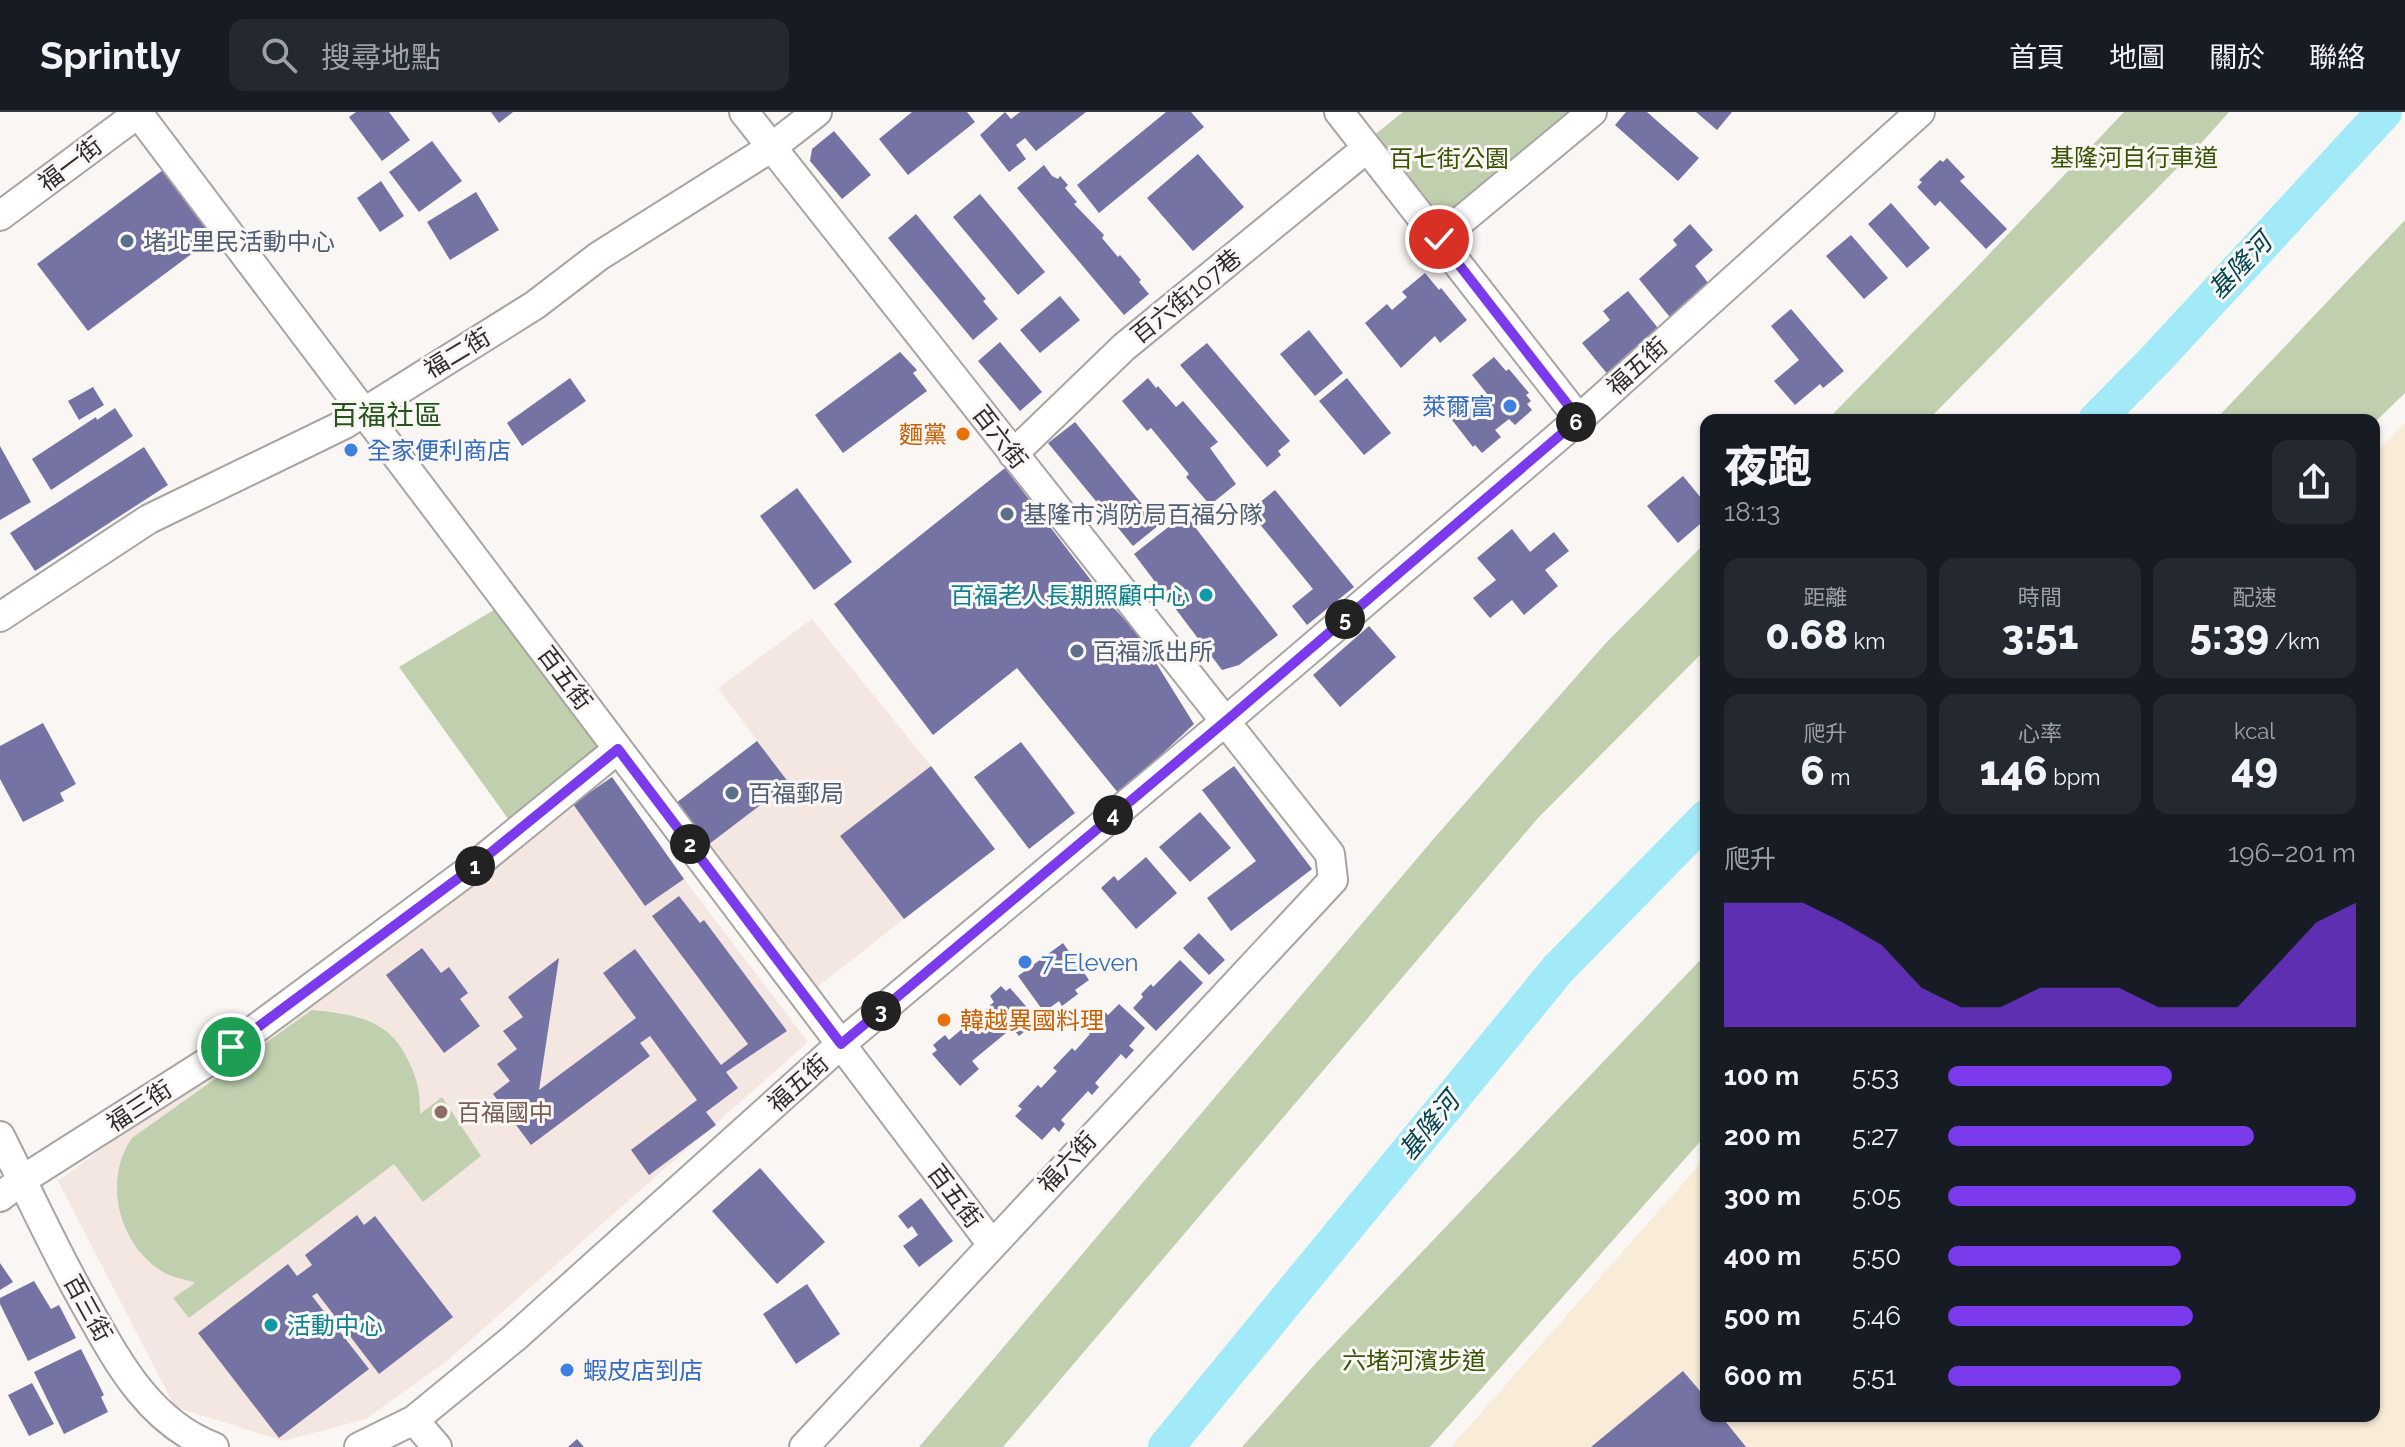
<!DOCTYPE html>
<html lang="zh-TW">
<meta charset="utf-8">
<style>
body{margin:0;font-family:Raleway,"Noto Sans TC",sans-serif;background:#242831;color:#f1f3f6;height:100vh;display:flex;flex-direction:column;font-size:30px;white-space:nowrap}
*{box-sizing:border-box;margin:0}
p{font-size:26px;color:#9ea1a6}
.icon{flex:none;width:44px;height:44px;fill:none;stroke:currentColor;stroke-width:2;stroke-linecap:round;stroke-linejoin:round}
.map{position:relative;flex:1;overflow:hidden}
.sheet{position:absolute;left:1700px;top:302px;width:680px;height:1008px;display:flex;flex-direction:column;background:#171b24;border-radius:16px;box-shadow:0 2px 6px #0004}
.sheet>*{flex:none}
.pin{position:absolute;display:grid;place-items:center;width:68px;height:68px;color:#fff;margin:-34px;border:4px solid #fff;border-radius:50%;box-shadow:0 2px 8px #0007}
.km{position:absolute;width:40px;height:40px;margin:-20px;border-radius:50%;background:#222;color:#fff;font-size:22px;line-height:40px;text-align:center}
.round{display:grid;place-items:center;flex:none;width:84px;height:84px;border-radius:16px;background:#242831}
.head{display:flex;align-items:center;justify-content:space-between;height:136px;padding:0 24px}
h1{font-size:44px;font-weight:800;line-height:60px}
.metrics{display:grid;grid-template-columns:repeat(3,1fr);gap:12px;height:136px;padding:8px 24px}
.metrics div{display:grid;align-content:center;border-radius:16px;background:#242831;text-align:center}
.metrics b{font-size:40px;font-weight:800}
.metrics small{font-size:22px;font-weight:400}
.metrics p{font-size:22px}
.chart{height:224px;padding:16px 24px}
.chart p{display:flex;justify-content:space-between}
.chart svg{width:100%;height:144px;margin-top:8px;fill:#7c3aed;opacity:.7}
ul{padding:0 24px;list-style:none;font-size:26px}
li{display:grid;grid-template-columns:128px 96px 1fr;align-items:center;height:60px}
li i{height:20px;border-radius:10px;background:#7c3aed}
header{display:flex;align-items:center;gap:48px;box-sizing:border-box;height:112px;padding:0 40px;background:#171b24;border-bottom:2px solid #363941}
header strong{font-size:38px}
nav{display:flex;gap:44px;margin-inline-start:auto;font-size:28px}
.search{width:560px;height:72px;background:#242831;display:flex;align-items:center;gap:20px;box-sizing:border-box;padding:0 28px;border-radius:16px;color:#9ea1a6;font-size:30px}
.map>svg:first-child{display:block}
.built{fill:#f4e7e2}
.industrial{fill:#f8ebd7}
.green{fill:#c0d0af}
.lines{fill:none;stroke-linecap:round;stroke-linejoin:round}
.river{stroke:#a3eaf9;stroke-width:36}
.building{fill:#7573a3}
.minor-casing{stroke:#a8a4a2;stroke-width:32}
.minor{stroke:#fff;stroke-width:28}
.route-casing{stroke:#fff;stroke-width:16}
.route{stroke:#7c3aed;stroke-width:10}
.service-dot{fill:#5c6f8a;stroke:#faf6f4;stroke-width:3}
.shop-dot{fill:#3f7fe0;stroke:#faf6f4;stroke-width:3}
.food-dot{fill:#e8710a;stroke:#faf6f4;stroke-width:3}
.culture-dot{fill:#0f9aa8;stroke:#faf6f4;stroke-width:3}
.education-dot{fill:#8d6e63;stroke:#faf6f4;stroke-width:3}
.labels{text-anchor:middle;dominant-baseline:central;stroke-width:6;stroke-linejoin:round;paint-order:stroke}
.park-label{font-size:24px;fill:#395305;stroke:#faf6f4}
.street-label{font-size:24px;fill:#2e2c2c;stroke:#faf6f4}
.service-label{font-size:24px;fill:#4e5e75;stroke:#faf6f4;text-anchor:start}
.shop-label{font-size:24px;fill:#366cbe;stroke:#faf6f4;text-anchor:start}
.food-label{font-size:24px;fill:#c56008;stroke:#faf6f4;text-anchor:end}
.culture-label{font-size:24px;fill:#0d838f;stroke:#faf6f4;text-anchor:end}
.education-label{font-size:24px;fill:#785e54;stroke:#faf6f4;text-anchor:start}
.water-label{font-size:26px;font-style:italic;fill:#00454f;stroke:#faf6f4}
.quarter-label{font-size:28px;fill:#25551d;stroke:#faf6f4}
</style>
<header>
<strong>Sprintly</strong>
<div class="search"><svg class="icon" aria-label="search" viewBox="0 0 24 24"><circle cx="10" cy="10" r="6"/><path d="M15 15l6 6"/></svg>搜尋地點</div>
<nav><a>首頁</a><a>地圖</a><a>關於</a><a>聯絡</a></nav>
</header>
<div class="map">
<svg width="2405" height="1335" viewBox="0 0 2405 1335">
<rect width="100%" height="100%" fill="#faf6f4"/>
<path class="built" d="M812,507L931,654L840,724L904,807L816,876L708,733L789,671L718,576Z
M573,692L645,794L684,767L808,930L447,1249L366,1307L283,1329L175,1295L58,1069Z"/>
<path class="industrial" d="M2405,311V1335H1451L1706,1045V1304H2374V342Z"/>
<path class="green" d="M1403,0H1575L1443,112L1373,24Z
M2124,0H2229L2196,37L1928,308H1827L1975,157Z
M2405,108V281L2374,311V308H2215Z
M1706,430V537L1538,706L1003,1335H919L1436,724L1605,532Z
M507,490L618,637L514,715L399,555Z
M1706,842V1023L1430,1335H1242L1316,1251Z
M312,898C349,902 385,905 405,942C417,966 420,975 420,1002L442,985L481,1044L423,1090L394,1052L189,1206L173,1186L195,1171C183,1166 171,1166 160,1158C118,1130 103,1068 132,1026Z"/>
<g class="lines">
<path class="river" d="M2096,308L2157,246L2384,0
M1166,1335L1558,857L1706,706"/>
</g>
<path class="building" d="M356,0H389L410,28L382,49L349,5Z
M491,0H513L499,11Z
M912,0H967L975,10L908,63L879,27Z
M1005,0L1011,7L1020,0H1086L1036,39L1025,26L1016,33L1026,47L1009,60L980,23Z
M1166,0H1191L1204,15L1099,101L1077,73Z
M1626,0H1647L1699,46L1678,69L1615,13Z
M1696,0H1732L1717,18Z
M834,19L871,63L842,87L810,49L812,37Z
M432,29L462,69L419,100L389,60Z
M1198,42L1244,95L1193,139L1147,86Z
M1947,46L1965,65L1960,69L2007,117L1986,137L1940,89L1935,94L1917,75L1922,70L1919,68L1940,48L1943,50Z
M1044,53L1052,64L1058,67L1060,64L1068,73L1065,76L1077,90L1074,92L1104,123L1102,126L1118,145L1120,143L1141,168L1139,170L1149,182L1124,203L1017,76Z
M167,55L217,123L88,219L37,152Z
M381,69L404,104L380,120L357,86Z
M476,80L499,118L450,148L427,110Z
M980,82L1045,160L1018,183L953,105Z
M1891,91L1930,136L1907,156L1868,112Z
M916,102L986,187L983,189L998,207L973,228L888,126Z
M1690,112L1713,138L1695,154L1712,176L1673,209L1639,167L1677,133L1673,128Z
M1851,123L1888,166L1864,187L1826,144Z
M1425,161L1439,178L1441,176L1467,208L1440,231L1435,224L1401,256L1365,211L1387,192L1392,198L1407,185L1402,180Z
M1628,179L1662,221L1609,264L1582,231L1610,208L1603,199Z
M1060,184L1080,208L1040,241L1020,218Z
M1791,197L1844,259L1823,276L1820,272L1795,293L1774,269L1799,248L1771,214Z
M1309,218L1343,261L1315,284L1280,242Z
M1000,230L1042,280L1020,299L978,249Z
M1207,231L1290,329L1278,339L1281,343L1267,355L1180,253Z
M900,240L917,258L913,261L927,279L843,341L815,303Z
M1494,245L1506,259L1509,257L1529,281L1526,283L1531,289L1527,292L1532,298L1515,313L1509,307L1495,318L1501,325L1482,341L1475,333L1473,335L1452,308L1488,283L1472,263Z
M570,266L586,289L522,334L507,311Z
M1148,266L1156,276L1158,274L1176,295L1183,289L1218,330L1210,336L1236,372L1210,393L1186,365L1189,362L1151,316L1147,319L1122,289Z
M1347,266L1391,321L1364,343L1319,289Z
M93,275L104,293L79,308L68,289Z
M115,296L133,324L51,378L32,347L96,305L97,308Z
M1075,310L1159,413L1133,434L1048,331Z
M0,334L31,390L0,408Z
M144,335L168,373L35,459L10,421Z
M1005,356L1103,484L1138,522L1194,612L1119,682L1017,556L933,623L834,492Z
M1683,364L1706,392V407L1678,431L1647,394Z
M797,376L852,450L814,478L760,404Z
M1275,378L1354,475L1307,513L1292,494L1313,477L1249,399Z
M1185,402L1278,523L1239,553L1222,558L1134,442Z
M1512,417L1530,440L1554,420L1569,439L1545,458L1558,474L1524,503L1512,488L1490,506L1473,486L1496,468L1477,446Z
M1369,514L1396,545L1340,595L1313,563Z
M43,611L76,672L60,681L64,689L23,710L0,667V634Z
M757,629L789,671L708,733L676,691Z
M1021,630L1075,701L1029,737L974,665Z
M931,654L995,737L904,807L840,724Z
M1234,654L1312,757L1231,819L1207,786L1256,749L1202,678Z
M612,665L684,767L645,794L573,692Z
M1200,700L1231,736L1190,770L1159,735Z
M1146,745L1177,781L1136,817L1101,776L1114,764L1118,769Z
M679,784L700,811L704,808L787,919L726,960L738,976L706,1000L716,1013L649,1063L631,1038L697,988L650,924L640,931L650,944L531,1033L493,982L510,969L497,952L517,937L503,919L523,905L508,885L559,846L539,978L636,906L603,861L635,837L721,953L748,932L652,804Z
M1199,821L1225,848L1209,863L1183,836Z
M1063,831L1089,868L1075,878L1078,882L1062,894L1059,889L1044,900L1018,864Z
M422,836L441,861L449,855L468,881L460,887L480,914L444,941L386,863Z
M1180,848L1203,871L1156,919L1133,896L1143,885L1141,882L1151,872L1153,875Z
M1001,874L1006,879L1010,876L1038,908L1019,924L1012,916L972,949L979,957L960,974L932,942L937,938L933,933L945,923L949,928L994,890L990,884Z
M1119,892L1145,916L1129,934L1134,938L1126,947L1121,942L1095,971L1099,975L1092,983L1088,979L1061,1008L1065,1012L1059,1020L1054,1015L1042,1028L1015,1004L1022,997L1018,994L1038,973L1041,976L1057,959L1053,956L1072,936L1075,939L1090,922L1087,920L1105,900L1108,903Z
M760,1056L825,1130L777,1172L712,1099Z
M921,1086L953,1129L919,1155L903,1134L918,1123L912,1114L908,1117L898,1104Z
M357,1103L364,1113L375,1104L453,1205L379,1262L317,1181L312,1184L369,1257L279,1326L198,1221L288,1152L297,1164L312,1153L305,1143Z
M0,1151L13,1170L0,1178Z
M34,1169L51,1197L59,1193L76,1226L28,1249L0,1192V1186Z
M807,1172L840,1222L796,1252L763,1202Z
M81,1237L104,1283L101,1285L108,1300L64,1322L34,1260Z
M1683,1259L1706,1286V1304H1721L1746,1335H1591Z
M32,1271L54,1312L29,1324L8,1283Z
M577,1327L584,1335H568Z"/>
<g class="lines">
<defs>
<path id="minor" d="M744,0L1330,742L1333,768L804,1335
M1339,0L1579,307
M138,1L991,1131
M0,104L140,0
M1439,127L1592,0
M1013,342L1124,235L1367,36
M0,505L149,407L345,312L535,193L599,144L772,35L817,0
M0,1024C28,1079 53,1135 83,1188C116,1247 148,1310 214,1335
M0,1085L22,1068L231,935L472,756L618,637
M414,1308L437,1335
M359,1335L414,1308L514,1226L841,932L1227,608L1579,307L1920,0"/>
</defs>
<use href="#minor" class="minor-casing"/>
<use href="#minor" class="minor"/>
</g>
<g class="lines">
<defs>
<path id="route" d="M231,935L472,756L618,637L841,932L1227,608L1579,307L1439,127"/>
</defs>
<use href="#route" class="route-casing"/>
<use href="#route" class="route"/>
</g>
<g class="service-dot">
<circle cx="127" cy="129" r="8"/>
<circle cx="1007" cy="402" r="8"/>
<circle cx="1077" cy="539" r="8"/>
<circle cx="732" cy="681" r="8"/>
</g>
<g class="shop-dot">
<circle cx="1510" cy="294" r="8"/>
<circle cx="351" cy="338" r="8"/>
<circle cx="1025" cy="850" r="8"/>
<circle cx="567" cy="1258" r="8"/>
</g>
<g class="food-dot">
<circle cx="963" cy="322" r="8"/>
<circle cx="944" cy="908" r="8"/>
</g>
<g class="culture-dot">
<circle cx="1206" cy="483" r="8"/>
<circle cx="271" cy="1213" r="8"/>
</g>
<circle class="education-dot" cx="441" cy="1000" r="8"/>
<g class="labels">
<g class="park-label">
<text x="2134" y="45">基隆河自行車道</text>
<text x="1449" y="46">百七街公園</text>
<text x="1414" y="1248">六堵河濱步道</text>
</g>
<g class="street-label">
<text transform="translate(70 52) rotate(-37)">福一街</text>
<text transform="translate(1186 184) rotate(-39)">百六街107巷</text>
<text transform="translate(457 241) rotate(-31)">福二街</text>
<text transform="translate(1637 254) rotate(-42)">福五街</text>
<text transform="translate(1000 325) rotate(52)">百六街</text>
<text transform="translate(565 566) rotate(53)">百五街</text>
<text transform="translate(798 971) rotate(-42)">福五街</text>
<text transform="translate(139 994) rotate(-33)">福三街</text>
<text transform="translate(1067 1050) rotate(-47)">福六街</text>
<text transform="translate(955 1084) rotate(53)">百五街</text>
<text transform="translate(88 1196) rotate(61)">百三街</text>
</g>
<g class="service-label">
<text x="143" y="129">堵北里民活動中心</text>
<text x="1023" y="402">基隆市消防局百福分隊</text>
<text x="1093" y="539">百福派出所</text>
<text x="748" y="681">百福郵局</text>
</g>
<g class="shop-label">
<text x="1494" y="294" text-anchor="end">萊爾富</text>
<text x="367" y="338">全家便利商店</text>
<text x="1041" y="850">7-Eleven</text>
<text x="583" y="1258">蝦皮店到店</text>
</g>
<g class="food-label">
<text x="947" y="322">麵黨</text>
<text x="960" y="908" text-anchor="start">韓越異國料理</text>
</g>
<g class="culture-label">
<text x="1190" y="483">百福老人長期照顧中心</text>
<text x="287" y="1213" text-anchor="start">活動中心</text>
</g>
<g class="education-label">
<text x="457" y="1000">百福國中</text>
</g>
<g class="water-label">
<text transform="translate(2240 154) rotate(-47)">基隆河</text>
<text transform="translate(1429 1014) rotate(-51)">基隆河</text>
</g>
<g class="quarter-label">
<text x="386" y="303">百福社區</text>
</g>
</g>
</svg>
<div class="pin" style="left:231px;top:935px;background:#1e9e55"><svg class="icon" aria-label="arrive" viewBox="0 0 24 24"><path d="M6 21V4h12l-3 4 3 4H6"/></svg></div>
<div class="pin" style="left:1439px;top:127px;background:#d93025"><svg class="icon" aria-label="check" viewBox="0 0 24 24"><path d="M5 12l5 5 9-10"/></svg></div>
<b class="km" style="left:475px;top:754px">1</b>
<b class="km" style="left:690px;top:732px">2</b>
<b class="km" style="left:881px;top:899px">3</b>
<b class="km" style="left:1113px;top:703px">4</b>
<b class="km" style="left:1345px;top:507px">5</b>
<b class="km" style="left:1576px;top:310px">6</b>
<section class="sheet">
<div class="head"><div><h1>夜跑</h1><p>18:13</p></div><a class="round"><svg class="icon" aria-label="share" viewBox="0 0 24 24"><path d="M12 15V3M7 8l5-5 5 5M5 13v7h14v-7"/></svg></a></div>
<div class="metrics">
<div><p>距離</p><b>0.68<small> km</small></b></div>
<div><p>時間</p><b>3:51</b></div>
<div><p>配速</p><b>5:39<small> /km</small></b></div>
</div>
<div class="metrics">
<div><p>爬升</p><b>6<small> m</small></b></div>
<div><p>心率</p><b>146<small> bpm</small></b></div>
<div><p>kcal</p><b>49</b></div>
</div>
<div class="chart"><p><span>爬升</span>196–201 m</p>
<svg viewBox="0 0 160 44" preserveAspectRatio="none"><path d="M0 44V6L10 6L20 6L30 12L40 19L50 32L60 38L70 38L80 32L90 32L100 32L110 38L120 38L130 38L140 25L150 12L160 6V44z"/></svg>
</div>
<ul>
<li><b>100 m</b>5:53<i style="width:55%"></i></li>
<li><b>200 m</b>5:27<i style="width:75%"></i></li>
<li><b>300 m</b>5:05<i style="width:100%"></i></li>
<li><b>400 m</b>5:50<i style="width:57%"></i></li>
<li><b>500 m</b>5:46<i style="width:60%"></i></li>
<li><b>600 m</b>5:51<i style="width:57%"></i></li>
</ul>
</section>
</div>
